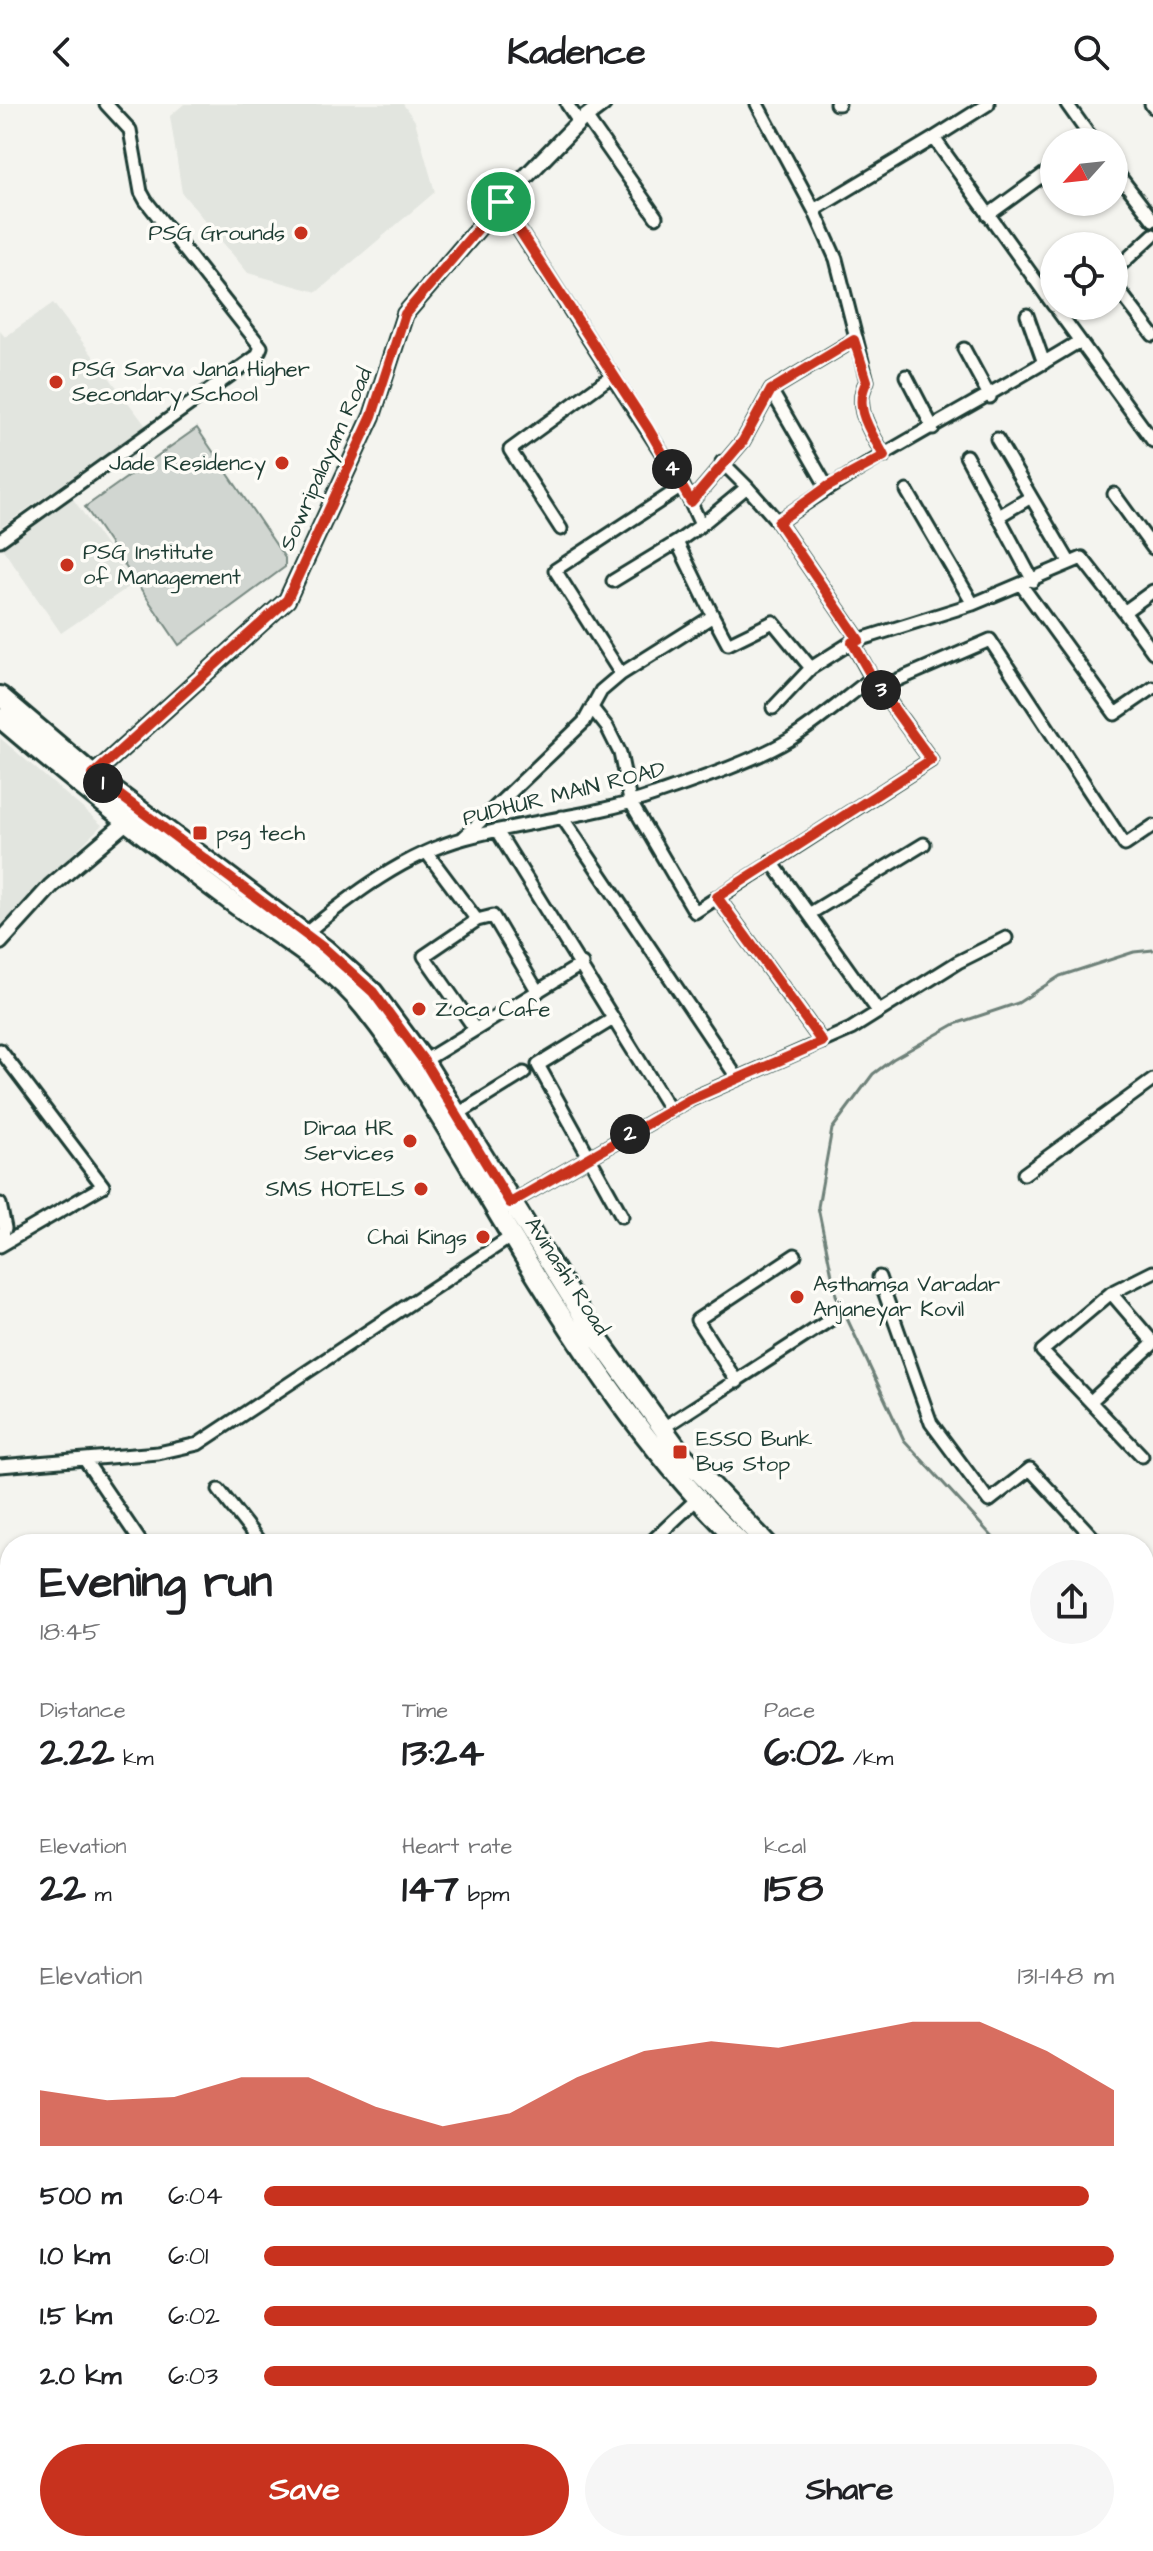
<!DOCTYPE html>
<meta charset="utf-8">
<style>
body{margin:0;font-family:"Architects Daughter",sans-serif;background:#f6f6f6;color:#202124;height:100vh;display:flex;flex-direction:column;font-size:30px;white-space:nowrap}
*{box-sizing:border-box;margin:0}
p{font-size:26px;color:#757577}
.icon{flex:none;width:44px;height:44px;fill:none;stroke:currentColor;stroke-width:2;stroke-linecap:round;stroke-linejoin:round}
.map{position:relative;flex:1;overflow:hidden}
.sheet{position:absolute;left:0px;top:1430px;width:1154px;height:1018px;display:flex;flex-direction:column;background:#fff;border-radius:32px 32px 0 0;box-shadow:0 2px 6px #0004}
.sheet>*{flex:none}
.needle{width:52px;rotate:243deg}
.fabs{position:absolute;left:1040px;top:24px;display:grid;gap:16px}
.fabs a{display:grid;place-items:center;width:88px;height:88px;border-radius:50%;background:#fff;box-shadow:0 2px 6px #0004;font-size:40px}
.pin{position:absolute;display:grid;place-items:center;width:68px;height:68px;color:#fff;margin:-34px;border:4px solid #fff;border-radius:50%;box-shadow:0 2px 8px #0007}
.km{position:absolute;width:40px;height:40px;margin:-20px;border-radius:50%;background:#222;color:#fff;font-size:22px;line-height:40px;text-align:center}
.round{display:grid;place-items:center;flex:none;width:84px;height:84px;border-radius:42px;background:#f6f6f6}
.summary{display:flex;align-items:center;justify-content:space-between;height:136px;padding:0 40px}
h1{font-size:44px;font-weight:700;line-height:60px}
.metrics{display:grid;grid-template-columns:repeat(3,1fr);gap:12px;height:136px;padding:8px 40px}
.metrics div{display:grid;align-content:center}
.metrics b{font-size:40px;font-weight:700}
.metrics small{font-size:22px;font-weight:400}
.metrics p{font-size:22px}
.chart{height:224px;padding:16px 40px}
.chart p{display:flex;justify-content:space-between}
.chart svg{width:100%;height:144px;margin-top:8px;fill:#c8321e;opacity:.7}
.cta{display:flex;gap:16px;margin-top:auto;padding:16px 40px}
.cta a{flex:1;height:92px;border-radius:48px;background:#c8321e;color:#fff;font-size:32px;font-weight:700;line-height:92px;text-align:center}
.cta a+a{background:#f6f6f6;color:#202124}
ul{padding:0 40px;list-style:none;font-size:26px}
li{display:grid;grid-template-columns:128px 96px 1fr;align-items:center;height:60px}
li i{height:20px;border-radius:10px;background:#c8321e}
header{display:flex;justify-content:space-between;align-items:center;height:104px;padding:0 40px;background:#fff;font-size:36px;font-weight:700}
.map>svg:first-child{display:block}
.built{fill:#e2e5df}
.green{fill:#d1d6d1;stroke:#788a82;stroke-width:2}
.lines{fill:none;stroke-linecap:round;stroke-linejoin:round}
.stream{stroke:#6e8179;stroke-width:3}
.minor-casing{stroke:#1f3d34;stroke-width:17}
.tertiary-casing{stroke:#1f3d34;stroke-width:20}
.primary-casing{stroke:#1f3d34;stroke-width:24}
.minor{stroke:#fdfcf7;stroke-width:11}
.tertiary{stroke:#fdfcf7;stroke-width:14}
.primary{stroke:#fdfcf7;stroke-width:18}
.route-casing{stroke:#fff;stroke-width:16}
.route{stroke:#c8321e;stroke-width:10}
.poi-dot{fill:#c8321e;stroke:#fdfcf7;stroke-width:3}
.labels{text-anchor:middle;dominant-baseline:central;stroke-width:7;stroke-linejoin:round;paint-order:stroke}
.poi-label{font-size:22px;fill:#1f3d34;stroke:#fdfcf7;text-anchor:start}
.street-label{font-size:22px;fill:#1f3d34;stroke:#fdfcf7}
</style>
<header><svg class="icon" aria-label="back" viewBox="0 0 24 24"><path d="M15 5l-7 7 7 7"/></svg>Kadence<svg class="icon" aria-label="search" viewBox="0 0 24 24"><circle cx="10" cy="10" r="6"/><path d="M15 15l6 6"/></svg></header>
<div class="map">
<svg width="1153" height="2447" viewBox="0 0 1153 2447">
<rect width="100%" height="100%" fill="#f4f4ef"/>
<filter id="ink" filterUnits="userSpaceOnUse"><feTurbulence type="fractalNoise" baseFrequency=".0125" numOctaves="2"/><feDisplacementMap in="SourceGraphic" scale="16" xChannelSelector="R" yChannelSelector="G"/><feConvolveMatrix kernelMatrix="1 2 1 2 8 2 1 2 1" color-interpolation-filters="sRGB"/></filter>
<g filter="url(#ink)">
<path class="built" d="M184,0H403L415,17L435,88L317,188L248,169L182,89L170,12Z
M53,199L146,322L0,424V227L5,233Z
M71,392L133,480L61,529L0,441Z
M0,634L102,721L0,823Z
M10,1989V2103L0,2090V1996Z"/>
<path class="green" d="M197,324L285,454V463L179,541L85,403Z"/>
<g class="lines">
<path class="stream" d="M999,1440L904,1336L836,1191L818,1103L832,1025L873,970L893,955L955,920L1018,899L1060,872L1134,848L1153,846
M511,2447L517,2438"/>
<defs>
<path id="minor" d="M567,0L579,18
M757,0L814,106L934,34
M836,0H839
M988,0L934,34L1054,202
M1067,0L1094,38
M1151,0L1153,3
M586,13L656,113
M1114,65L1153,116
M814,106L836,155L867,277C852,304 871,327 884,352
M988,111L1054,63
M1114,167L1153,131
M1114,180L1153,231
M1066,202L1058,207L1153,337
M1027,211L1044,259
M964,245L990,293
M906,272L933,324
M771,286L854,236
M997,335L1031,393L999,412
M966,352L1033,477
M722,358L747,383
M907,387L973,500
M1114,390L1153,444
M1031,393L1070,459
M691,398L743,337L771,286L827,383
M701,421L747,383L778,418
M561,425L510,346L613,271
M0,436L257,252L261,243L146,97L141,88L130,26L106,0
M613,477L677,438
M1022,482L1115,610L1153,584
M1124,508L1153,548
M713,512L728,540L773,518L811,564
M859,536L778,418C873,351 979,299 1078,238
M621,570L555,466L683,382
M872,574L852,538L973,500L1082,454L1124,508L1153,487
M879,584L990,536L1125,741L1153,722
M773,604L811,564L852,538
M562,713L738,975
M497,727L670,1006
M463,734L584,618L601,587L621,570L713,512L677,438L701,421L683,382L501,98
M427,749L477,816L493,812L538,888
M771,757L878,907
M717,793L822,938
M809,810L924,740
M305,830C351,791 406,750 465,734C527,717 594,712 654,691C694,677 754,657 789,636C818,618 844,595 872,574L931,656L695,808L630,697L620,649L607,623L592,604
M613,915L538,961L622,1112
M475,925L424,852L477,816
M0,946L103,1082L0,1142
M424,957L582,860
M453,1013L524,969
M1024,1070L1153,976
M510,1099L689,996L851,925L958,858L1006,834
M0,1100L5,1124L0,1141
M879,1173L931,1319L989,1397L1030,1365L1099,1440
M1111,1189L1153,1238
M737,1278L697,1216L795,1151
M1091,1297L1153,1240
M663,1324L833,1214
M1142,1352L1042,1247L1111,1189L1153,1168
M85,1356L142,1440
M0,1362L158,1349L198,1340L512,1132
M219,1386L261,1440
M649,1440L697,1395
M1144,1489L1153,1499
M0,1537L10,1530
M0,1553L10,1564
M1144,1569L1153,1555
M0,1676L10,1689
M0,1803L10,1815
M1144,1808L1153,1798
M0,1860L10,1852
M0,1972L10,1965
M1144,2055L1153,2049
M0,2223L10,2215
M630,2438L639,2447
M178,2447L192,2438
M709,2447L718,2439L725,2447"/>
<path id="tertiary" d="M93,671L287,496L372,312L405,210L501,98L579,18L603,0
M0,838L51,782L125,719
M0,2172L10,2182
M268,2438L280,2447"/>
<path id="primary" d="M0,592L93,671L325,845L373,888L424,957L593,1228L680,1348L767,1440
M0,614C75,678 153,739 232,798C275,830 330,860 364,903C421,974 464,1054 511,1131C577,1240 650,1352 742,1440
M1144,1753L1153,1758
M1144,1773L1153,1778"/>
</defs>
<use href="#minor" class="minor-casing"/>
<use href="#tertiary" class="tertiary-casing"/>
<use href="#primary" class="primary-casing"/>
<use href="#minor" class="minor"/>
<use href="#tertiary" class="tertiary"/>
<use href="#primary" class="primary"/>
</g>
</g>
<g class="lines" filter="url(#ink)">
<defs>
<path id="route" d="M501,98L648,324L691,398L743,337L771,286L854,236L867,277C852,304 871,327 884,352L827,383L778,418L859,536L852,538L876,580L931,656L717,793L822,938L689,996L510,1099L424,957L373,888L325,845L93,671L287,496L372,312L405,210Z"/>
</defs>
<use href="#route" class="route-casing"/>
<use href="#route" class="route"/>
</g>
<g class="poi-dot">
<circle cx="301" cy="129" r="8"/>
<circle cx="56" cy="278" r="8"/>
<circle cx="282" cy="359" r="8"/>
<circle cx="67" cy="461" r="8"/>
<rect x="192" y="721" width="16" height="16" rx="4"/>
<circle cx="419" cy="905" r="8"/>
<circle cx="410" cy="1037" r="8"/>
<circle cx="421" cy="1085" r="8"/>
<circle cx="483" cy="1133" r="8"/>
<circle cx="797" cy="1193" r="8"/>
<rect x="672" y="1340" width="16" height="16" rx="4"/>
</g>
<g class="labels">
<g class="poi-label">
<text x="285" y="129" text-anchor="end">PSG Grounds</text>
<text x="72" y="265">PSG Sarva Jana Higher<tspan x="72" dy="25">Secondary School</tspan></text>
<text x="266" y="359" text-anchor="end">Jade Residency</text>
<text x="83" y="448">PSG Institute<tspan x="83" dy="25">of Management</tspan></text>
<text x="216" y="729">psg tech</text>
<text x="435" y="905">Zoca Cafe</text>
<text x="394" y="1024" text-anchor="end">Diraa HR<tspan x="394" dy="25">Services</tspan></text>
<text x="405" y="1085" text-anchor="end">SMS HOTELS</text>
<text x="467" y="1133" text-anchor="end">Chai Kings</text>
<text x="813" y="1180">Asthamsa Varadar<tspan x="813" dy="25">Anjaneyar Kovil</tspan></text>
<text x="696" y="1335">ESSO Bunk<tspan x="696" dy="25">Bus Stop</tspan></text>
</g>
<g class="street-label">
<text transform="translate(326 355) rotate(-66)">Sowripalayam Road</text>
<text transform="translate(564 690) rotate(-14)">PUDHUR MAIN ROAD</text>
<text transform="translate(567 1172) rotate(57)">Avinashi Road</text>
</g>
</g>
</svg>
<div class="fabs">
<a><svg class="needle" viewBox="-14 -14 28 28"><path d="M0-13l5 13h-10z" fill="#e53935"/><path d="M0 13l5-13h-10z" fill="#757577"/></svg></a>
<a><svg class="icon" aria-label="locate" viewBox="0 0 24 24"><circle cx="12" cy="12" r="6"/><path d="M12 2v4M12 18v4M2 12h4M18 12h4"/></svg></a>
</div>
<div class="pin" style="left:501px;top:98px;background:#1e9e55"><svg class="icon" aria-label="arrive" viewBox="0 0 24 24"><path d="M6 21V4h12l-3 4 3 4H6"/></svg></div>
<b class="km" style="left:103px;top:679px">1</b>
<b class="km" style="left:630px;top:1030px">2</b>
<b class="km" style="left:881px;top:586px">3</b>
<b class="km" style="left:672px;top:365px">4</b>
<section class="sheet">
<div class="summary"><div><h1>Evening run</h1><p>18:45</p></div><a class="round"><svg class="icon" aria-label="share" viewBox="0 0 24 24"><path d="M12 15V3M7 8l5-5 5 5M5 13v7h14v-7"/></svg></a></div>
<div class="metrics">
<div><p>Distance</p><b>2.22<small> km</small></b></div>
<div><p>Time</p><b>13:24</b></div>
<div><p>Pace</p><b>6:02<small> /km</small></b></div>
</div>
<div class="metrics">
<div><p>Elevation</p><b>22<small> m</small></b></div>
<div><p>Heart rate</p><b>147<small> bpm</small></b></div>
<div><p>kcal</p><b>158</b></div>
</div>
<div class="chart"><p><span>Elevation</span>131–148 m</p>
<svg viewBox="0 0 160 44" preserveAspectRatio="none"><path d="M0 44V27L10 30L20 29L30 23L40 23L50 32L60 38L70 34L80 23L90 15L100 12L110 14L120 10L130 6L140 6L150 15L160 27V44z"/></svg>
</div>
<ul>
<li><b>500 m</b>6:04<i style="width:97%"></i></li>
<li><b>1.0 km</b>6:01<i style="width:100%"></i></li>
<li><b>1.5 km</b>6:02<i style="width:98%"></i></li>
<li><b>2.0 km</b>6:03<i style="width:98%"></i></li>
</ul>
<div class="cta"><a>Save</a><a>Share</a></div>
</section>
</div>
